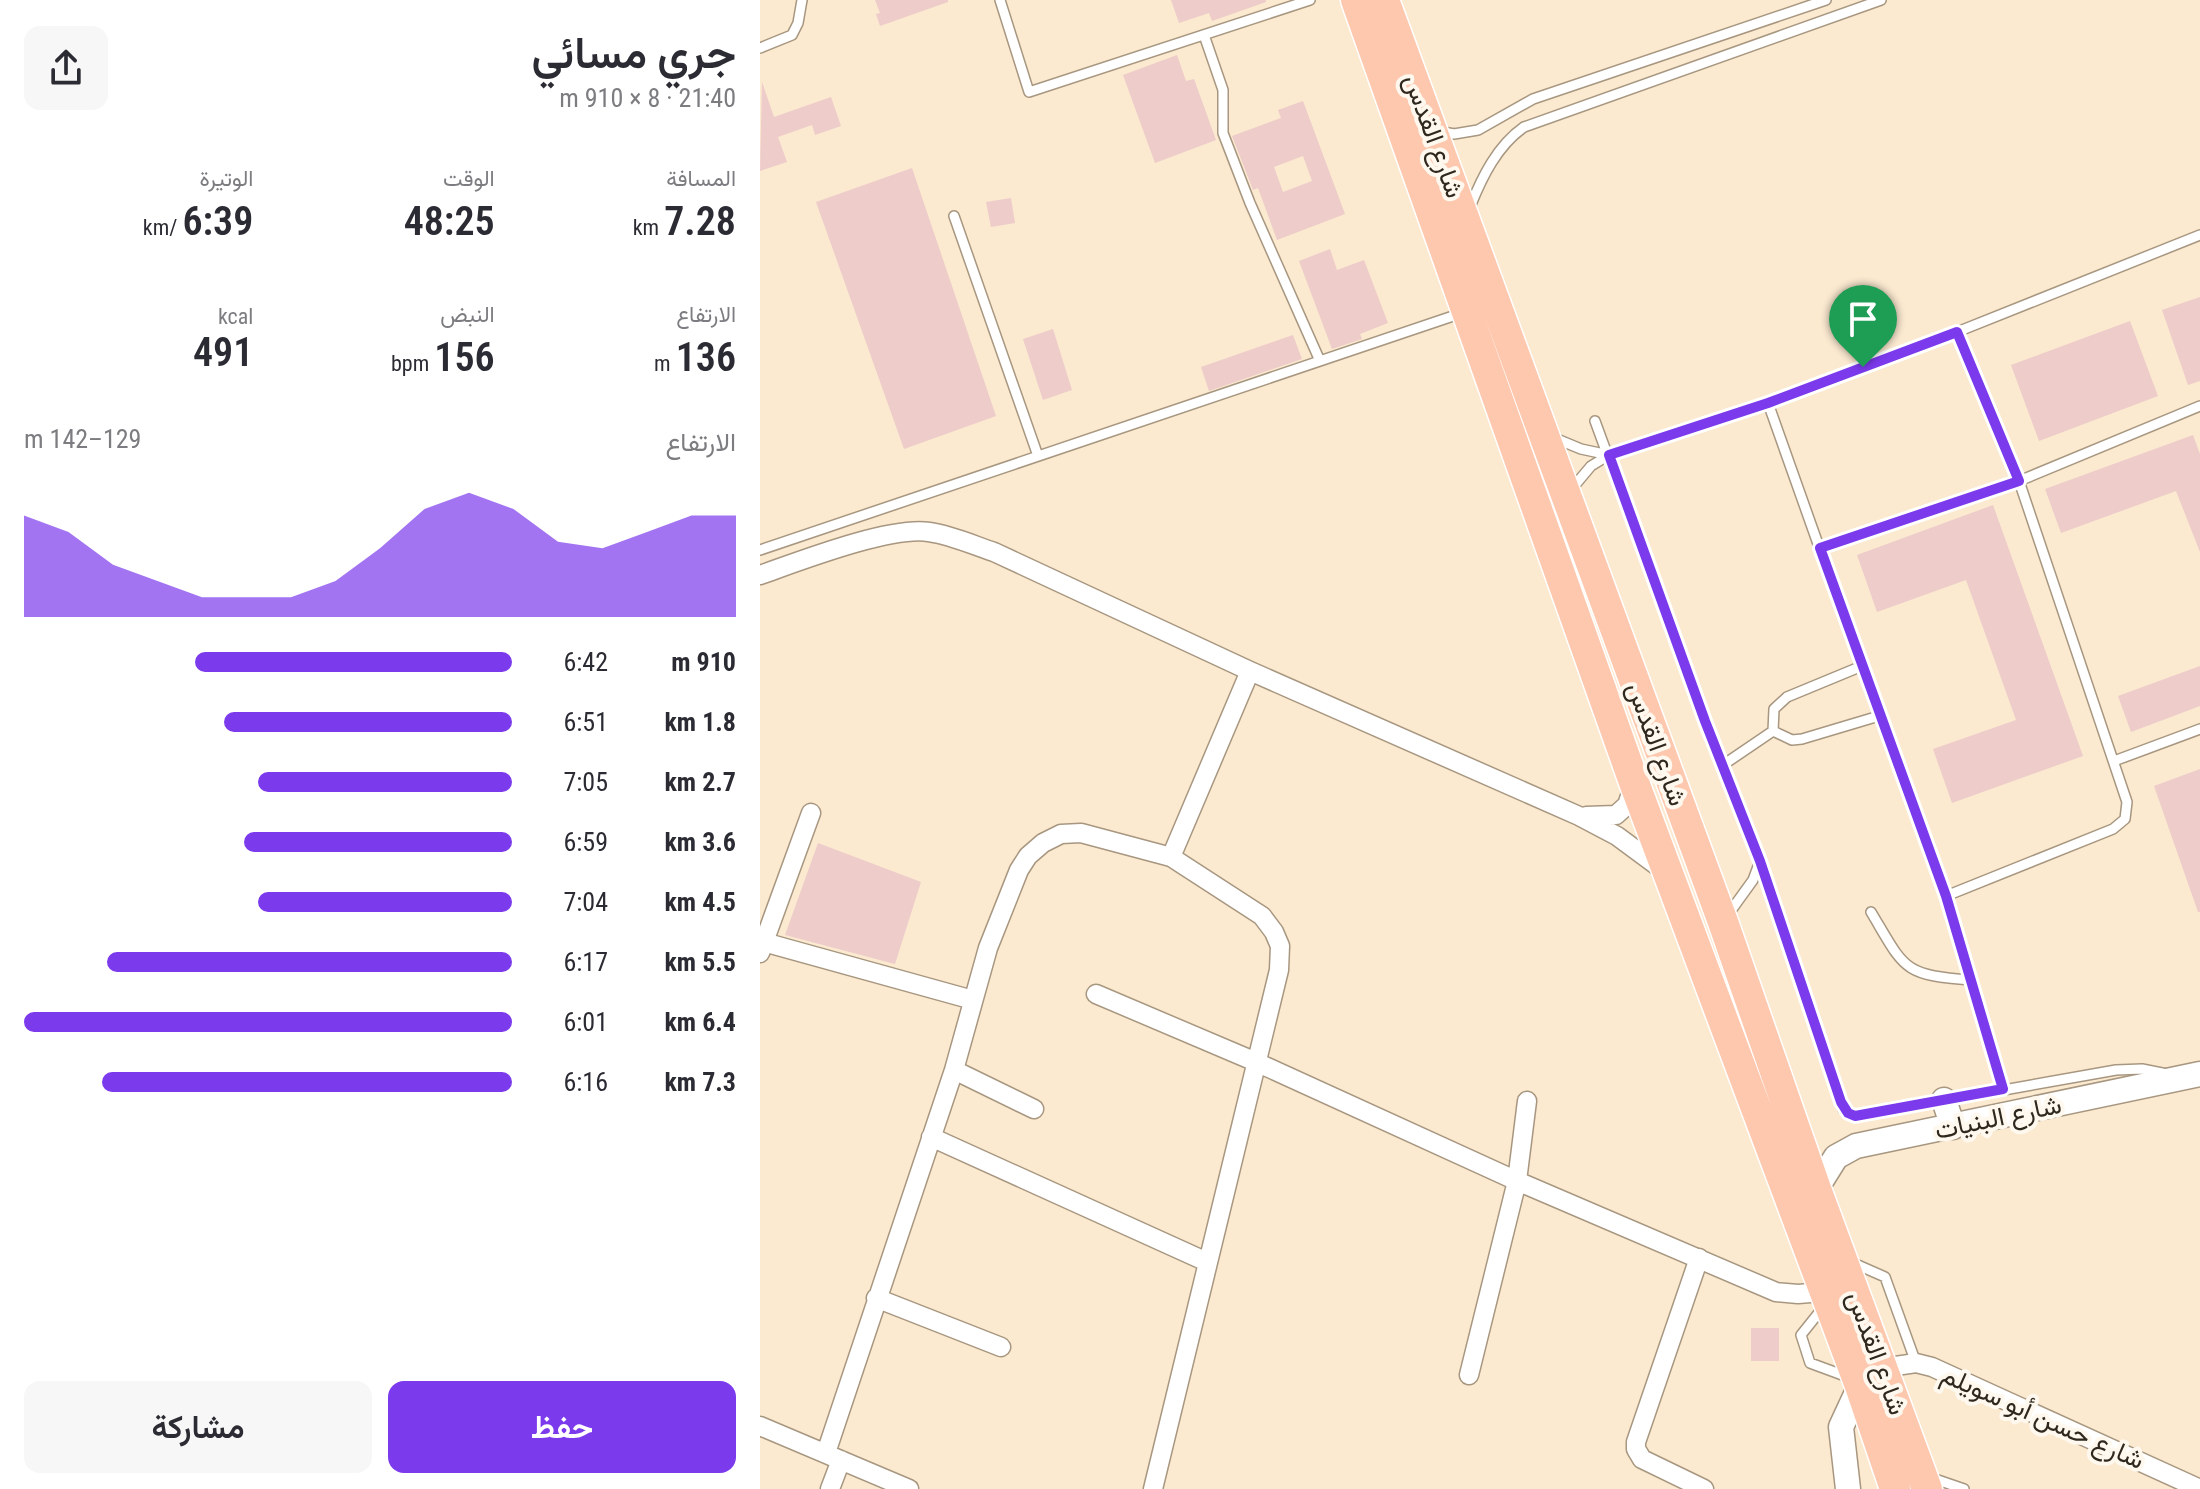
<!DOCTYPE html>
<html lang="ar">
<meta charset="utf-8">
<style>
body{margin:0;font-family:"Roboto Condensed",Vazirmatn,sans-serif;background:#f7f7f7;color:#2b2b33;direction:rtl;height:100vh;display:flex;flex-direction:column;font-size:30px;white-space:nowrap}
*{box-sizing:border-box;margin:0}
p{font-size:26px;color:#7c7c81}
.icon{flex:none;width:44px;height:44px;fill:none;stroke:currentColor;stroke-width:2;stroke-linecap:round;stroke-linejoin:round}
.map{position:relative;flex:1;overflow:hidden;direction:ltr}
.details{display:flex;flex-direction:column;background:#fff;width:760px}
.details>*{flex:none}
.pin{position:absolute;display:grid;place-items:center;width:68px;height:68px;color:#fff;margin:-82px -34px;border-radius:50% 50% 50% 0;rotate:-45deg;box-shadow:0 0 8px #0007}
.pin .icon{rotate:45deg}
.round{display:grid;place-items:center;flex:none;width:84px;height:84px;border-radius:16px;background:#f7f7f7}
.summary{display:flex;align-items:center;justify-content:space-between;height:136px;padding:0 24px}
h1{font-size:44px;font-weight:600;line-height:60px}
.metrics{display:grid;grid-template-columns:repeat(3,1fr);gap:12px;height:136px;padding:8px 24px}
.metrics div{display:grid;align-content:center}
.metrics b{font-size:40px;font-weight:600}
.metrics small{font-size:22px;font-weight:400}
.metrics p{font-size:22px}
.chart{height:224px;padding:16px 24px}
.chart p{display:flex;justify-content:space-between}
.chart svg{width:100%;height:144px;margin-top:8px;fill:#7c3aed;opacity:.7}
.button{display:flex;gap:16px;margin-top:auto;padding:16px 24px}
.button a{flex:1;height:92px;border-radius:16px;background:#7c3aed;color:#fff;font-size:32px;font-weight:600;line-height:92px;text-align:center}
.button a+a{background:#f7f7f7;color:#2b2b33}
ul{padding:0 24px;list-style:none;font-size:26px}
li{display:grid;grid-template-columns:128px 96px 1fr;align-items:center;height:60px}
li i{height:20px;border-radius:10px;background:#7c3aed}
main{display:flex;flex:1;min-height:0}
.map>svg:first-child{display:block}
.building{fill:#edccca;fill-rule:evenodd}
.lines{fill:none;stroke-linecap:round;stroke-linejoin:round}
.service-casing{stroke:#a89780;stroke-width:12}
.minor-casing{stroke:#a89780;stroke-width:21}
.secondary-casing{stroke:#a89780;stroke-width:27}
.trunk-casing{stroke:#fff;stroke-width:33}
.service{stroke:#fff;stroke-width:9}
.minor{stroke:#fff;stroke-width:18}
.secondary{stroke:#fff;stroke-width:24}
.trunk{stroke:#fec8af;stroke-width:30}
.route-casing{stroke:#fff;stroke-width:16}
.route{stroke:#7c3aed;stroke-width:10}
.labels{text-anchor:middle;dominant-baseline:central;stroke-width:8;stroke-linejoin:round;paint-order:stroke}
.street-label{font-size:26px;fill:#2e281f;stroke:#fff8ee}
</style>
<main>
<div class="map">
<svg width="1440" height="1489" viewBox="0 0 1440 1489">
<rect width="100%" height="100%" fill="#fbe9d0"/>
<path class="building" d="M115,0H188V2L120,26L116,14L120,13Z
M411,0H506V2L452,21L449,13L419,23Z
M417,55L426,81L434,79L456,140L395,163L363,75Z
M2,82L14,117L71,97L81,126L55,135L52,125L18,137L27,162L0,171Z
M543,101L585,214L517,240L498,188L493,190L472,136L521,118L518,110ZM543,156L552,181L523,192L514,167Z
M152,168L236,416L144,449L56,202Z
M251,198L255,223L231,227L226,202Z
M570,249L577,270L604,260L628,323L600,334L602,339L572,349L539,261Z
M1440,297V381L1428,385L1402,310Z
M1370,321L1398,396L1279,441L1251,365Z
M293,329L312,390L283,400L263,339Z
M533,335L542,359L449,391L441,367Z
M1433,435L1440,454V552L1416,491L1301,533L1285,489Z
M1233,505L1323,756L1192,803L1173,749L1256,720L1206,580L1117,612L1097,555Z
M1440,666V706L1371,732L1358,696Z
M1440,769V912H1438L1394,786Z
M58,843L161,882L135,964L25,935Z
M991,1328H1019V1361H991Z"/>
<g class="lines">
<defs>
<path id="service" d="M240,0L269,92L550,0
M444,35L463,90V133L490,203L560,361
M0,48L32,35L38,23L42,0
M678,131L694,134L718,130L773,99L1066,0
M710,207C722,177 737,146 764,127L1121,0
M194,216L278,456
M1008,403L1119,716
M835,421L945,721L1000,861L1083,1109L1095,1116L1103,1115L1356,1070L1382,1069L1407,1074
M792,437L821,449L849,455
M810,491L831,466L849,455L1008,403L1197,332L1440,235
M1060,548L1259,481L1440,406
M0,550L702,313
M1013,731L1014,709L1027,697L1102,666
M1354,761L1440,729
M963,765L1013,731L1032,740L1042,739L1119,716L1186,896L1243,1089
M1186,896L1353,829L1365,819L1367,802L1259,481L1197,332
M1111,912C1145,969 1142,975 1211,980
M967,916L993,880L1000,861
M1091,1262L1125,1277L1156,1363
M1065,1305L1041,1335L1050,1363L1088,1377
M1169,1477L1204,1489"/>
<path id="minor" d="M0,575C40,561 130,526 169,532C191,535 213,545 234,552L490,671L819,816L857,836L903,870
M826,816L856,815L867,805L874,785
M411,857L490,671
M0,941L213,1000
M0,953L51,813
M336,994L496,1062L757,1181L1016,1292L1038,1294L1063,1292
M194,1070L274,1109
M171,1137L447,1262
M939,1258L876,1442V1449L882,1459L944,1489
M116,1298L241,1347
M1122,1368L1156,1363L1172,1367L1440,1489
M709,1375L757,1181L767,1101
M0,1426L149,1489
M66,1453L194,1070L228,948L259,870L268,856L283,843L301,834L321,833L411,857L502,916L514,932L520,946L519,970L393,1489
M70,1489L81,1460"/>
<path id="secondary" d="M1184,1100L1193,1127
M1056,1189L1076,1157L1096,1146L1440,1074
M1088,1489L1081,1427L1100,1386"/>
<path id="trunk" d="M596,0L875,785L1100,1386L1135,1489
M624,0L963,922L1056,1189L1167,1489"/>
</defs>
<use href="#service" class="service-casing"/>
<use href="#minor" class="minor-casing"/>
<use href="#secondary" class="secondary-casing"/>
<use href="#trunk" class="trunk-casing"/>
<use href="#service" class="service"/>
<use href="#minor" class="minor"/>
<use href="#secondary" class="secondary"/>
<use href="#trunk" class="trunk"/>
</g>
<g class="lines">
<defs>
<path id="route" d="M1197,332L1259,481L1060,548L1186,896L1243,1089L1095,1116L1088,1113L1081,1102L1000,861L945,721L849,455L1008,403Z"/>
</defs>
<use href="#route" class="route-casing"/>
<use href="#route" class="route"/>
</g>
<g class="labels">
<g class="street-label">
<text transform="translate(674 136) rotate(70)">شارع القدس</text>
<text transform="translate(897 744) rotate(70)">شارع القدس</text>
<text transform="translate(1238 1117) rotate(-12)">شارع البنيات</text>
<text transform="translate(1117 1353) rotate(70)">شارع القدس</text>
<text transform="translate(1283 1417) rotate(24)">شارع حسن أبو سويلم</text>
</g>
</g>
</svg>
<div class="pin" style="left:1103px;top:367px;background:#1e9e55"><svg class="icon" aria-label="arrive" viewBox="0 0 24 24"><path d="M6 21V4h12l-3 4 3 4H6"/></svg></div>
</div>
<section class="details">
<div class="summary"><div><h1>جري مسائي</h1><p>21:40 · 8 × 910 m</p></div><a class="round"><svg class="icon" aria-label="share" viewBox="0 0 24 24"><path d="M12 15V3M7 8l5-5 5 5M5 13v7h14v-7"/></svg></a></div>
<div class="metrics">
<div><p>المسافة</p><b>7.28<small> km</small></b></div>
<div><p>الوقت</p><b>48:25</b></div>
<div><p>الوتيرة</p><b>6:39<small> /km</small></b></div>
</div>
<div class="metrics">
<div><p>الارتفاع</p><b>136<small> m</small></b></div>
<div><p>النبض</p><b>156<small> bpm</small></b></div>
<div><p>kcal</p><b>491</b></div>
</div>
<div class="chart"><p><span>الارتفاع</span>129–142 m</p>
<svg viewBox="0 0 160 44" preserveAspectRatio="none"><path d="M0 44V13L10 18L20 28L30 33L40 38L50 38L60 38L70 33L80 23L90 11L100 6L110 11L120 21L130 23L140 18L150 13L160 13V44z"/></svg>
</div>
<ul>
<li><b>910 m</b>6:42<i style="width:65%"></i></li>
<li><b>1.8 km</b>6:51<i style="width:59%"></i></li>
<li><b>2.7 km</b>7:05<i style="width:52%"></i></li>
<li><b>3.6 km</b>6:59<i style="width:55%"></i></li>
<li><b>4.5 km</b>7:04<i style="width:52%"></i></li>
<li><b>5.5 km</b>6:17<i style="width:83%"></i></li>
<li><b>6.4 km</b>6:01<i style="width:100%"></i></li>
<li><b>7.3 km</b>6:16<i style="width:84%"></i></li>
</ul>
<div class="button"><a>حفظ</a><a>مشاركة</a></div>
</section>
</main>
